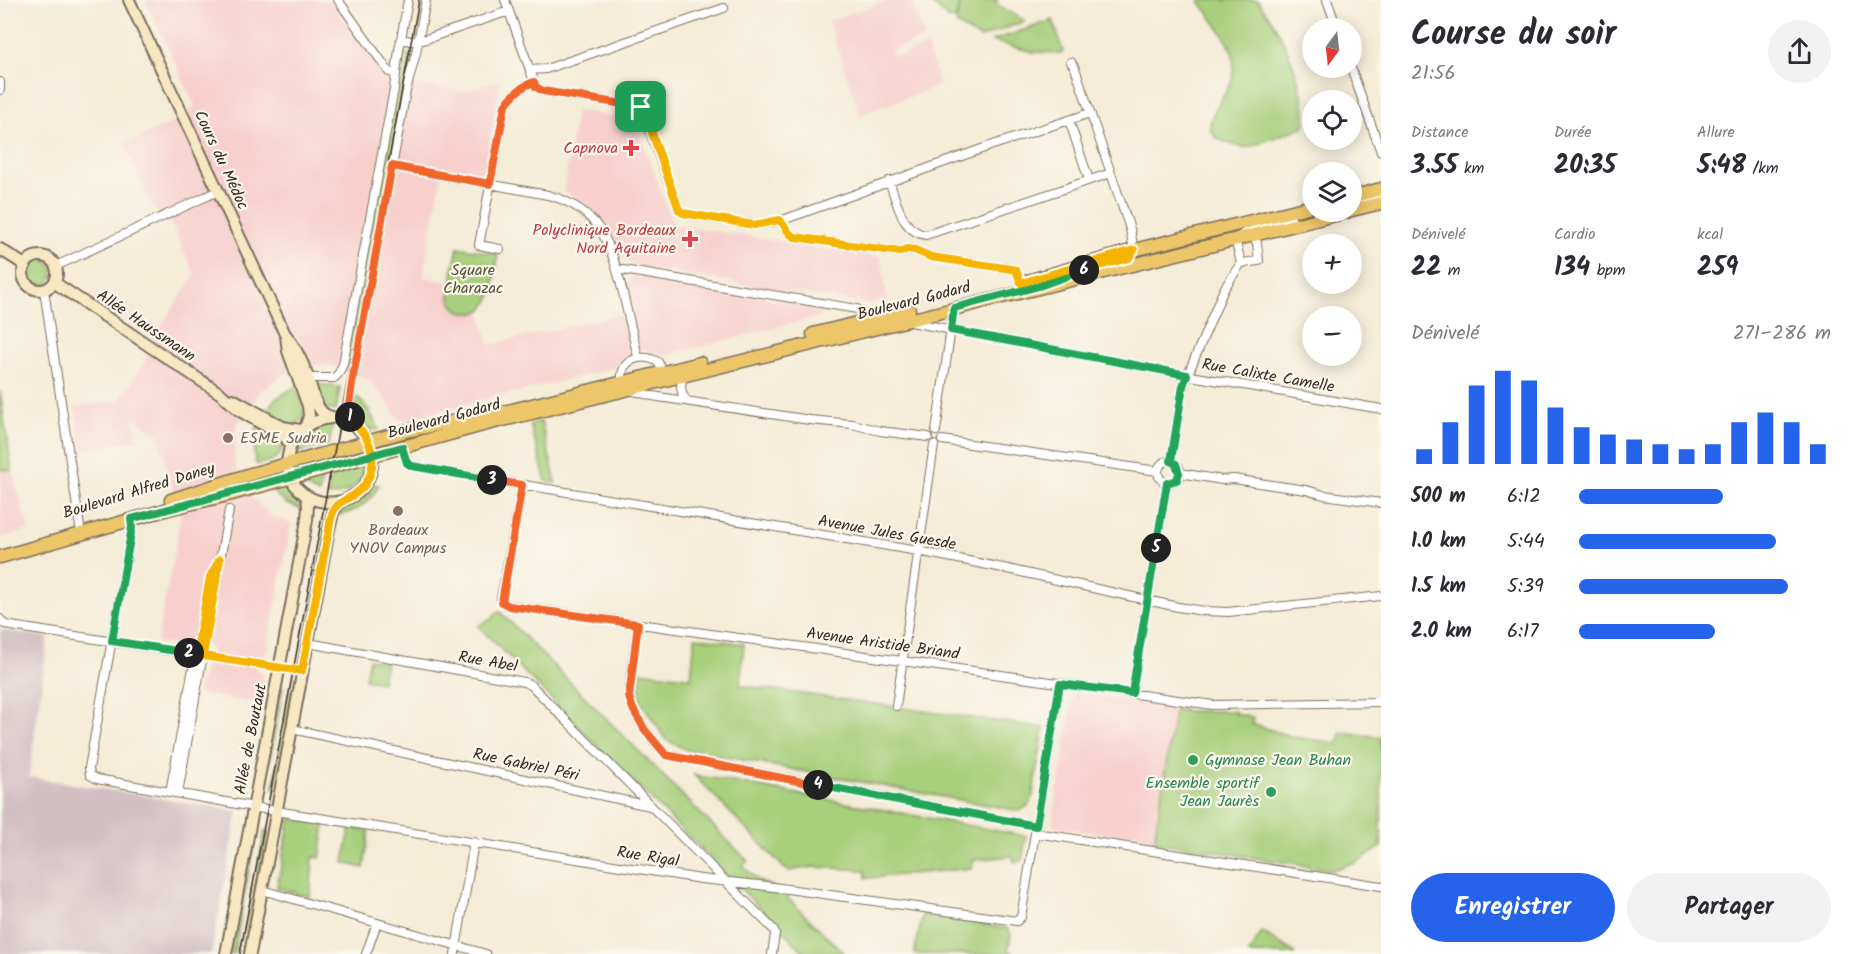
<!DOCTYPE html>
<html lang="fr">
<meta charset="utf-8">
<style>
body{margin:0;font-family:Kalam,sans-serif;background:#f2f2f3;color:#2b2b33;height:100vh;display:flex;flex-direction:column;font-size:22px;white-space:nowrap}
*{box-sizing:border-box;margin:0}
p{font-size:20px;color:#7c7c81}
.icon{flex:none;width:33px;height:33px;fill:none;stroke:currentColor;stroke-width:2;stroke-linecap:round;stroke-linejoin:round}
.map{position:relative;flex:1;overflow:hidden}
.panel{display:flex;flex-direction:column;background:#fff;width:480px}
.panel>*{flex:none}
.needle{width:39px;rotate:195deg}
.controls{position:absolute;left:1302px;top:18px;display:grid;gap:12px}
.controls a{display:grid;place-items:center;width:60px;height:60px;border-radius:50%;background:#fff;box-shadow:0 3px 15px #0003;font-size:30px}
.pin{position:absolute;display:grid;place-items:center;width:51px;height:51px;color:#fff;margin:-26px;border-radius:12px;box-shadow:0 3px 9px #0006}
.km{position:absolute;width:30px;height:30px;margin:-15px;border-radius:50%;background:#222;color:#fff;font-size:16px;line-height:30px;text-align:center}
.round{display:grid;place-items:center;flex:none;width:63px;height:63px;border-radius:32px;background:#f2f2f3}
.overview{display:flex;align-items:center;justify-content:space-between;height:102px;padding:0 30px}
h1{font-size:33px;font-weight:800;line-height:45px}
.metrics{display:grid;grid-template-columns:repeat(3,1fr);gap:9px;height:102px;padding:6px 30px}
.metrics div{display:grid;align-content:center}
.metrics b{font-size:26px;font-weight:800}
.metrics small{font-size:16px;font-weight:400}
.metrics p{font-size:16px}
.chart{height:168px;padding:12px 30px}
.chart p{display:flex;justify-content:space-between}
.chart svg{width:100%;height:108px;margin-top:6px;stroke:#2563eb;stroke-width:6}
.cta{display:flex;gap:12px;margin-top:auto;padding:12px 30px}
.cta a{flex:1;height:69px;border-radius:36px;background:#2563eb;color:#fff;font-size:24px;font-weight:800;line-height:69px;text-align:center}
.cta a+a{background:#f2f2f3;color:#2b2b33}
ul{padding:0 30px;list-style:none;font-size:20px}
li{display:grid;grid-template-columns:96px 72px 1fr;align-items:center;height:45px}
li i{height:15px;border-radius:8px;background:#2563eb}
main{display:flex;flex:1;min-height:0}
.map>svg:first-child{display:block}
.built{fill:#f7d0cc}
.industrial{fill:#d2bec3}
.green{fill:#a7cf7b;stroke:#717c4c;stroke-width:1.5}
.lines{fill:none;stroke-linecap:round;stroke-linejoin:round}
.street-casing{stroke:#7c6e5e;stroke-width:10}
.secondary-casing{stroke:#7c6e5e;stroke-width:14}
.primary-casing{stroke:#7c6e5e;stroke-width:15}
.street{stroke:#fff;stroke-width:8}
.secondary{stroke:#f7e8c3;stroke-width:10}
.primary{stroke:#ecc669;stroke-width:12}
.tram{stroke:#3b2a1e;stroke-width:1.5}
.split-1-casing{stroke:#fff;stroke-width:12}
.split-2-casing{stroke:#fff;stroke-width:12}
.split-3-casing{stroke:#fff;stroke-width:12}
.split-4-casing{stroke:#fff;stroke-width:12}
.split-5-casing{stroke:#fff;stroke-width:12}
.split-6-casing{stroke:#fff;stroke-width:12}
.split-7-casing{stroke:#fff;stroke-width:12}
.split-1{stroke:#f0652b;stroke-width:8}
.split-2{stroke:#f5b400;stroke-width:8}
.split-3{stroke:#22a559;stroke-width:8}
.split-4{stroke:#f0652b;stroke-width:8}
.split-5{stroke:#22a559;stroke-width:8}
.split-6{stroke:#22a559;stroke-width:8}
.split-7{stroke:#f5b400;stroke-width:8}
.health-dot{fill:#e0444e;stroke:#fbf7ec;stroke-width:2}
.education-dot{fill:#8d6e63;stroke:#fbf7ec;stroke-width:2}
.leisure-dot{fill:#2e9e5b;stroke:#fbf7ec;stroke-width:2}
.labels{text-anchor:middle;dominant-baseline:central;stroke-width:4.5;stroke-linejoin:round;paint-order:stroke}
.health-label{font-size:16px;fill:#be3a42;stroke:#fbf7ec;text-anchor:end}
.street-label{font-size:16px;fill:#3b2a1e;stroke:#fbf7ec}
.park-label{font-size:16px;fill:#565335;stroke:#fbf7ec}
.education-label{font-size:16px;fill:#785e54;stroke:#fbf7ec;text-anchor:start}
.leisure-label{font-size:16px;fill:#27864d;stroke:#fbf7ec;text-anchor:start}
</style>
<main>
<div class="map">
<svg width="1381" height="954" viewBox="0 0 1381 954">
<rect width="100%" height="100%" fill="#fbf7ec"/>
<filter id="ink" filterUnits="userSpaceOnUse"><feTurbulence type="fractalNoise" baseFrequency=".0167" numOctaves="2"/><feDisplacementMap in="SourceGraphic" scale="12" xChannelSelector="R" yChannelSelector="G"/><feConvolveMatrix kernelMatrix="1 2 1 2 8 2 1 2 1" color-interpolation-filters="sRGB"/></filter>
<filter id="wash" filterUnits="userSpaceOnUse"><feTurbulence type="fractalNoise" baseFrequency=".008" numOctaves="4" result="noise"/><feDisplacementMap in="SourceGraphic" scale="24" xChannelSelector="R" yChannelSelector="G"/><feGaussianBlur stdDeviation="1.35" result="paint"/><feColorMatrix in="noise" values="0 0 0 0 0 0 0 0 0 0 0 0 0 0 0 0 0 1.4 0 .05"/><feComposite in="paint" operator="in"/></filter>
<g filter="url(#wash)">
<rect width="100%" height="100%" fill="#f4ecd6"/>
<path class="built" d="M146,0H330L390,85L412,84L463,91L501,80L484,170L478,174L443,168L423,277L451,283L449,293L451,299L480,311L489,345L634,311L628,283L634,277L643,278L645,269L636,267L627,261L608,228L590,207L564,191L576,110L635,120L673,225L881,257L887,299L867,304L650,269L648,279L842,311L662,356L644,349L628,352L615,368L403,420L395,416L386,399L371,383L364,378L335,366L317,365L287,373L276,379L259,393L237,424L234,446L235,465L251,497L271,515L291,524L267,652L260,657L257,669L263,676L257,704L198,693L204,666L209,661L211,650L207,644L196,643L190,647L157,642L181,517L158,434L134,418L137,440L82,450L75,407L120,400L144,363L158,330L195,275L173,227L152,205L124,144L171,123L195,106Z
M890,0H911L925,38L891,50L894,57L927,46L940,86L860,114L828,21Z
M0,469L12,471L29,530L0,538Z
M1074,692L1175,709L1154,842L1052,826Z"/>
<path class="industrial" d="M0,630L48,637L29,777L238,811L211,954H0Z"/>
<path class="green" d="M928,0H960L955,20L948,18Z
M961,0H998L995,3L1025,21L980,38L956,24Z
M1202,0H1257C1262,7 1267,13 1271,19C1285,41 1312,103 1303,127L1249,147C1241,148 1234,145 1226,142C1190,131 1226,98 1232,80C1234,73 1234,60 1232,52C1228,37 1208,14 1199,1Z
M1053,20L1063,52L1060,53L1033,52L992,41Z
M401,53L413,55L353,365L346,363Z
M458,247L498,254C495,273 495,318 467,313C459,312 452,306 450,298C448,285 456,260 458,247Z
M27 273a13 13 0 1 1 26 0a13 13 0 1 1-26 0Z
M314,384L340,387L336,411L324,408Z
M295,387C302,402 313,420 290,426L265,412L275,399Z
M0,391L12,471L0,469Z
M357,397L368,409L379,429L378,430L369,429L354,416L352,411L354,398Z
M541,421L556,483L546,481L530,424Z
M325,424H333L329,444L295,454C299,438 309,428 325,424Z
M257,426L282,441C284,458 273,461 259,464H256L254,453Z
M366,463C363,483 348,496 328,496L332,472Z
M323,475L319,494L311,490L301,481Z
M375,484L379,485C371,502 355,513 337,515L341,509L359,500Z
M282,486L290,488L303,501V510L287,504L272,491L273,489Z
M499,611L748,861L743,866L759,881L779,890L845,954H806L478,626L490,620Z
M695,637L744,644L740,685L1044,728L1032,799L1029,805L1020,811L687,750L666,740L640,700L639,682L641,671L691,678Z
M369,659L386,662L382,682L365,679Z
M280,687L283,688L265,788L261,787Z
M291,690H295L276,790L273,789Z
M1175,709L1188,711H1235L1236,714L1253,717L1252,724L1293,737L1338,743L1341,732L1381,737V848H1379L1354,864L1352,863L1333,870L1154,842Z
M694,775L1026,836L1022,861L1014,862L1013,856L974,860L972,868L868,878H866L865,870L813,867L789,871L785,869Z
M290,818L325,824L320,858L313,857L310,897L277,888Z
M254,828H257L234,954H230Z
M350,828L369,831L364,868L344,863Z
M265,830L269,831L246,954H242Z
M923,913L1008,929L1011,935L1008,950L1014,954H914Z
M1262,932L1295,953V954H1248Z"/>
</g>
<g filter="url(#ink)">
<g class="lines">
<defs>
<path id="street" d="M338,0L389,72L396,74
M505,0L536,87L543,91L641,107L679,210L683,213L691,215L754,225L780,221L990,146L1069,120
M1327,0L1337,28
M401,39L411,41L423,40L509,11
M1071,62L1075,68L1130,229L1134,250
M1351,68L1381,152
M530,70L546,69L724,8
M0,82V90
M392,166L548,195C601,209 611,245 623,293C628,314 633,336 638,357
M1089,180L1069,120L1090,113
M889,181C897,201 901,232 926,235L1111,173
M1352,204L1381,195
M780,221L790,234L795,237L900,252L907,249L915,250L931,257L1011,269L1016,270L1021,283
M500,249L479,245L505,106C512,95 522,86 534,82
M1241,263L1235,239L1253,228L1291,217
M1241,263L1259,261L1257,243L1252,234
M1106,264L1129,258L1134,251
M56,266L218,191
M617,269L857,309L862,314L864,322
M44,290L80,527
M911,322L1191,376L1381,409
M663,372L658,362C641,352 619,360 622,382L630,390L652,396L810,420L852,424L880,431L928,437
M308,376L312,378H334L339,373L343,364L394,89L399,50L408,0
M683,376C680,384 680,396 688,401
M355,425L348,412L353,377L406,91L416,53L426,0
M936,431L954,308
M942,440L1158,471
M402,447L407,463L412,466L918,551L1003,568L1178,607L1204,611L1228,612L1381,596
M1171,461L1183,386L1224,289L1241,263
M1158 472a11 11 0 1 1 22 0a11 11 0 1 1-22 0Z
M1180,473L1222,480L1234,479L1272,485L1306,490L1324,495L1381,503
M522,485L501,599L506,605L1213,705L1381,702
M131,519L132,527L89,768L90,775L97,779L276,811L701,879L759,885L1017,921L1021,917L1060,684
M0,619L4,624L11,626L302,671
M638,624C636,640 627,687 630,700C635,721 653,739 666,755L1036,826
M308,643L524,682L531,685L774,930L775,934L772,954
M1132,693L1167,483
M896,706L934,445
M292,729L650,806
M170,792L210,577L218,563
M178,793L229,510
M1035,833L1381,886
M262,890L486,954
M366,954L377,923
M455,954L474,842"/>
<path id="secondary" d="M129,0L285,334C298,350 305,367 311,387C313,394 315,402 319,408C324,417 333,417 342,419C362,426 374,445 372,465C371,477 364,489 354,495C344,502 331,504 319,501C271,488 280,422 331,418
M0,249L25,265
M23 273a17 17 0 1 1 34 0a17 17 0 1 1-34 0Z
M55,283L221,394L240,411L286,438L290,445
M286,336L288,351L308,406L309,416L306,425
M233,399L283,427L300,430
M226,954L307,520L308,505L306,495
M250,954L329,529L334,509L342,501"/>
<path id="primary" d="M1352,197L1381,189
M1352,210L1381,203
M1028,281L1134,250L1312,206
M813,334L909,310
M171,500L251,474L410,430L512,410L700,363
M0,557L172,508L228,495L479,426L1347,212"/>
</defs>
<use href="#street" class="street-casing"/>
<use href="#secondary" class="secondary-casing"/>
<use href="#primary" class="primary-casing"/>
<use href="#street" class="street"/>
<use href="#secondary" class="secondary"/>
<use href="#primary" class="primary"/>
<path class="tram" d="M240,954L419,0"/>
</g>
</g>
<g class="lines" filter="url(#ink)">
<defs>
<path id="split-1" d="M350,417L348,412L353,377L392,166L490,184L505,106C512,95 522,86 534,82L536,87L543,91L641,107"/>
<path id="split-2" d="M189,653L196,654L210,577L220,559L203,656L302,671L329,529C330,522 331,513 336,507C341,500 349,499 355,494C373,482 377,458 367,439C363,431 355,425 350,417"/>
<path id="split-3" d="M189,653L112,641L132,527L131,519L402,447L407,463L412,466L492,480"/>
<path id="split-4" d="M492,480L522,485L502,602L509,606L638,624L629,697L633,709L645,730L666,755L818,785"/>
<path id="split-5" d="M818,785L1036,826L1060,684L1132,693L1156,548"/>
<path id="split-6" d="M1084,270L1039,286L954,308L951,330L1187,375L1183,386L1171,461L1176,464L1179,473L1177,480L1167,483L1156,548"/>
<path id="split-7" d="M641,107L644,110L679,210L683,213L754,225L780,220L790,234L795,237L900,252L907,249L915,250L931,257L1011,269L1016,270L1021,283L1134,250L1129,258L1084,270"/>
</defs>
<use href="#split-1" class="split-1-casing"/>
<use href="#split-2" class="split-2-casing"/>
<use href="#split-3" class="split-3-casing"/>
<use href="#split-4" class="split-4-casing"/>
<use href="#split-5" class="split-5-casing"/>
<use href="#split-6" class="split-6-casing"/>
<use href="#split-7" class="split-7-casing"/>
<use href="#split-1" class="split-1"/>
<use href="#split-2" class="split-2"/>
<use href="#split-3" class="split-3"/>
<use href="#split-4" class="split-4"/>
<use href="#split-5" class="split-5"/>
<use href="#split-6" class="split-6"/>
<use href="#split-7" class="split-7"/>
</g>
<g class="health-dot">
<path d="M628 139h6v6h6v6h-6v6h-6v-6h-6v-6h6z"/>
<path d="M687 230h6v6h6v6h-6v6h-6v-6h-6v-6h6z"/>
</g>
<g class="education-dot">
<circle cx="228" cy="438" r="6"/>
<circle cx="398" cy="511" r="6"/>
</g>
<g class="leisure-dot">
<circle cx="1193" cy="760" r="6"/>
<circle cx="1271" cy="792" r="6"/>
</g>
<g class="labels">
<g class="health-label">
<text x="618" y="148">Capnova</text>
<text x="676" y="230">Polyclinique Bordeaux<tspan x="676" dy="18">Nord Aquitaine</tspan></text>
</g>
<g class="street-label">
<text transform="translate(221 160) rotate(65)">Cours du Médoc</text>
<text transform="translate(914 301) rotate(-14)">Boulevard Godard</text>
<text transform="translate(146 326) rotate(34)">Allée Haussmann</text>
<text transform="translate(1268 376) rotate(10)">Rue Calixte Camelle</text>
<text transform="translate(444 419) rotate(-15)">Boulevard Godard</text>
<text transform="translate(139 491) rotate(-17)">Boulevard Alfred Daney</text>
<text transform="translate(887 533) rotate(10)">Avenue Jules Guesde</text>
<text transform="translate(883 644) rotate(8)">Avenue Aristide Briand</text>
<text transform="translate(488 662) rotate(10)">Rue Abel</text>
<text transform="translate(251 739) rotate(-79)">Allée de Boutaut</text>
<text transform="translate(526 765) rotate(12)">Rue Gabriel Péri</text>
<text transform="translate(648 857) rotate(9)">Rue Rigal</text>
</g>
<g class="park-label">
<text x="473" y="270">Square<tspan x="473" dy="18">Charazac</tspan></text>
</g>
<g class="education-label">
<text x="240" y="438">ESME Sudria</text>
<text x="398" y="530" text-anchor="middle">Bordeaux<tspan x="398" dy="18">YNOV Campus</tspan></text>
</g>
<g class="leisure-label">
<text x="1205" y="760">Gymnase Jean Buhan</text>
<text x="1259" y="783" text-anchor="end">Ensemble sportif<tspan x="1259" dy="18">Jean Jaurès</tspan></text>
</g>
</g>
</svg>
<div class="controls">
<a><svg class="needle" viewBox="-14 -14 28 28"><path d="M0-13l5 13h-10z" fill="#e53935"/><path d="M0 13l5-13h-10z" fill="#7c7c81"/></svg></a>
<a><svg class="icon" aria-label="locate" viewBox="0 0 24 24"><circle cx="12" cy="12" r="6"/><path d="M12 2v4M12 18v4M2 12h4M18 12h4"/></svg></a>
<a><svg class="icon" aria-label="layers" viewBox="0 0 24 24"><path d="M12 4l9 5-9 5-9-5zM3 14l9 5 9-5"/></svg></a>
<a>+</a>
<a>−</a>
</div>
<div class="pin" style="left:641px;top:107px;background:#1e9e55"><svg class="icon" aria-label="arrive" viewBox="0 0 24 24"><path d="M6 21V4h12l-3 4 3 4H6"/></svg></div>
<b class="km" style="left:350px;top:417px">1</b>
<b class="km" style="left:189px;top:653px">2</b>
<b class="km" style="left:492px;top:480px">3</b>
<b class="km" style="left:818px;top:785px">4</b>
<b class="km" style="left:1156px;top:548px">5</b>
<b class="km" style="left:1084px;top:270px">6</b>
</div>
<section class="panel">
<div class="overview"><div><h1>Course du soir</h1><p>21:56</p></div><a class="round"><svg class="icon" aria-label="share" viewBox="0 0 24 24"><path d="M12 15V3M7 8l5-5 5 5M5 13v7h14v-7"/></svg></a></div>
<div class="metrics">
<div><p>Distance</p><b>3.55<small> km</small></b></div>
<div><p>Durée</p><b>20:35</b></div>
<div><p>Allure</p><b>5:48<small> /km</small></b></div>
</div>
<div class="metrics">
<div><p>Dénivelé</p><b>22<small> m</small></b></div>
<div><p>Cardio</p><b>134<small> bpm</small></b></div>
<div><p>kcal</p><b>259</b></div>
</div>
<div class="chart"><p><span>Dénivelé</span>271–286 m</p>
<svg viewBox="0 0 160 44" preserveAspectRatio="none"><path d="M5 44V38M15 44V27M25 44V12M35 44V6M45 44V10M55 44V21M65 44V29M75 44V32M85 44V34M95 44V36M105 44V38M115 44V36M125 44V27M135 44V23M145 44V27M155 44V36"/></svg>
</div>
<ul>
<li><b>500 m</b>6:12<i style="width:57%"></i></li>
<li><b>1.0 km</b>5:44<i style="width:78%"></i></li>
<li><b>1.5 km</b>5:39<i style="width:83%"></i></li>
<li><b>2.0 km</b>6:17<i style="width:54%"></i></li>
</ul>
<div class="cta"><a>Enregistrer</a><a>Partager</a></div>
</section>
</main>
